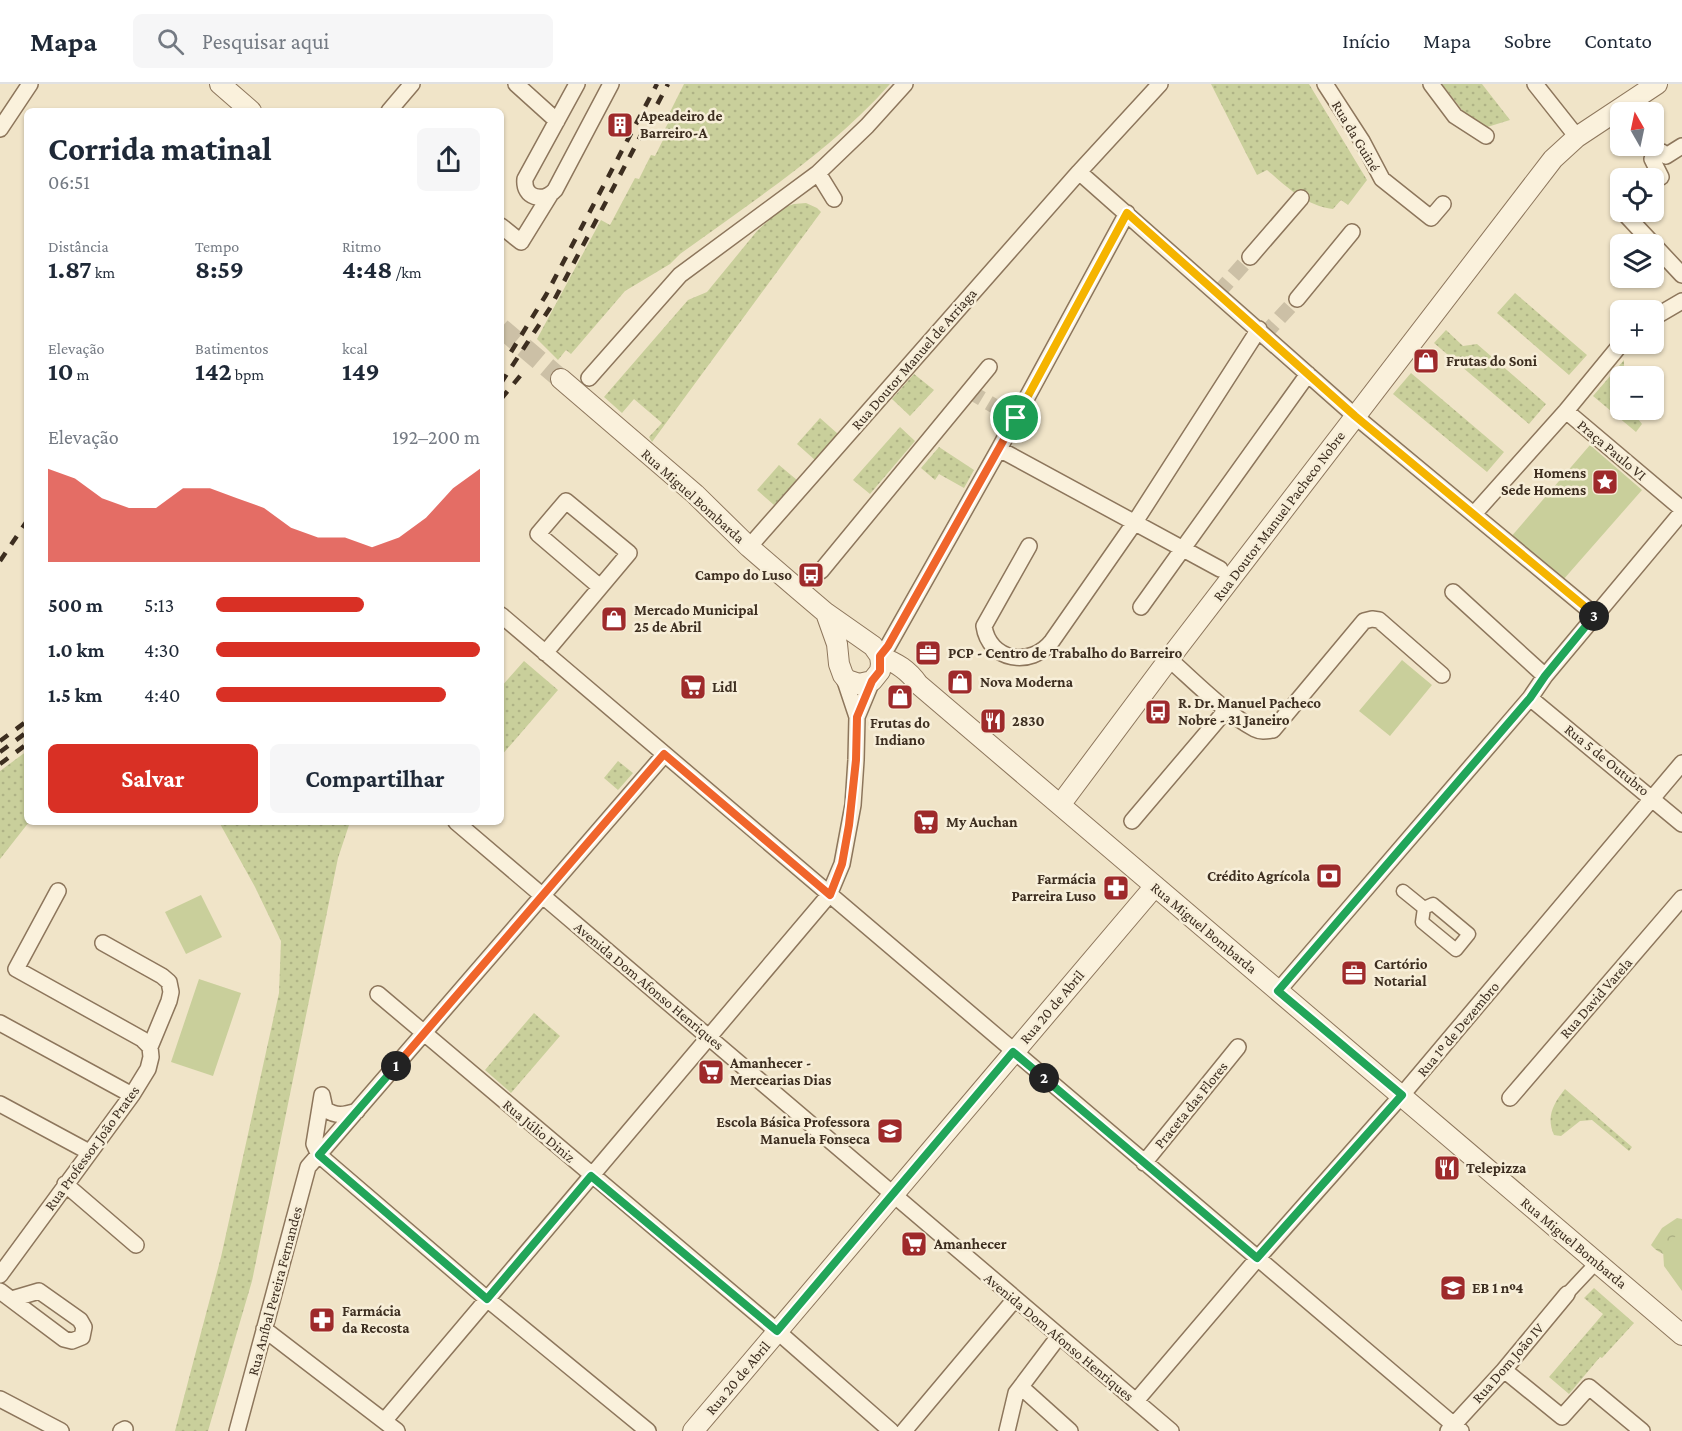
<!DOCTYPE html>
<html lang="pt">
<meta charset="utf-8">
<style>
body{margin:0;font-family:"Crimson Pro",serif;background:#f6f6f7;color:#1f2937;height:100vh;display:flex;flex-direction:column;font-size:22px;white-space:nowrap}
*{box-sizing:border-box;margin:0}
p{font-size:20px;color:#747a83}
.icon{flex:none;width:33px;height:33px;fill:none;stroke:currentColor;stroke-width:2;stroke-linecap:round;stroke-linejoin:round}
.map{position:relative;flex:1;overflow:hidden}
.drawer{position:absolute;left:24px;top:24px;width:480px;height:717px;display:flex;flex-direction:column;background:#fff;border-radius:9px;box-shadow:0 2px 4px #0004}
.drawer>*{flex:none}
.needle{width:39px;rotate:351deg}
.fabs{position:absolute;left:1610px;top:18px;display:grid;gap:12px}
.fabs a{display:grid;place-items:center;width:54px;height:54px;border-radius:9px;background:#fff;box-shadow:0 2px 4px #0004;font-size:30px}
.pin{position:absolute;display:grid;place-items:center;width:51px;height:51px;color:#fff;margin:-26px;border:3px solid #fff;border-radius:50%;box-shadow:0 2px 6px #0007}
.km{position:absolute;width:30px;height:30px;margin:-15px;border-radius:50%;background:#222;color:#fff;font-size:16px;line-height:30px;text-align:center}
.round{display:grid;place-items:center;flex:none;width:63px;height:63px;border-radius:9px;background:#f6f6f7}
.head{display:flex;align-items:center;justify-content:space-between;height:102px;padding:0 24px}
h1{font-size:33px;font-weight:700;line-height:45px}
.metrics{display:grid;grid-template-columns:repeat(3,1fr);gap:9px;height:102px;padding:6px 24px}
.metrics div{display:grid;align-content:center}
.metrics b{font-size:26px;font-weight:700}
.metrics small{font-size:16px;font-weight:400}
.metrics p{font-size:16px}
.chart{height:168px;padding:12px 24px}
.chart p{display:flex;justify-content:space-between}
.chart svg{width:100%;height:108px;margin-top:6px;fill:#d93025;opacity:.7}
.primary-button{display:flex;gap:12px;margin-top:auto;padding:12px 24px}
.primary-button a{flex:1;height:69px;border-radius:9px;background:#d93025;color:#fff;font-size:24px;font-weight:700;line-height:69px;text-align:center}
.primary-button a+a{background:#f6f6f7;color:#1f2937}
ul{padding:0 24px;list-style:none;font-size:20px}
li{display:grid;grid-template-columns:96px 72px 1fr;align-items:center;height:45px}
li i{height:15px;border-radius:8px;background:#d93025}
header{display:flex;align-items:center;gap:36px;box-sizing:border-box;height:84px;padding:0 30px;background:#fff;border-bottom:2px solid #e0e1e3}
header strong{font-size:28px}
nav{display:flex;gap:33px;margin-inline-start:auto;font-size:21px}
.search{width:420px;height:54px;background:#f6f6f7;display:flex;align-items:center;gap:15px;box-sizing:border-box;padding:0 21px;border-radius:9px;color:#747a83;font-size:22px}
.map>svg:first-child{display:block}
.grass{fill:url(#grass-dots)}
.forest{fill:url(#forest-crowns)}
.park{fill:#c9cf9b}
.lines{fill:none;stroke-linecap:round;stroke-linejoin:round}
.minor-tunnel{stroke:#ccc0a6;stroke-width:15;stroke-dasharray:15 8;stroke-linecap:butt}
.tertiary-tunnel{stroke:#ccc0a6;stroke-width:20;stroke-dasharray:20 10;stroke-linecap:butt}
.pedestrian-casing{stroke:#8d765c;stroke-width:15}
.minor-casing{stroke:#8d765c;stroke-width:18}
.tertiary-casing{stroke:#8d765c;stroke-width:22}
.pedestrian{stroke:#faf1dc;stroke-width:12}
.minor{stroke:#faf1dc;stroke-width:15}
.tertiary{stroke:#faf1dc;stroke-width:20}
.rail{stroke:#3d2e20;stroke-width:4.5;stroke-dasharray:10 10;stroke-linecap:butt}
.split-1-casing{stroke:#fff;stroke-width:12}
.split-2-casing{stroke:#fff;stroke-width:12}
.split-3-casing{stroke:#fff;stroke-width:12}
.split-4-casing{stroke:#fff;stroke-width:12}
.split-1{stroke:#f0652b;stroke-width:8}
.split-2{stroke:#22a559;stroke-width:8}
.split-3{stroke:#22a559;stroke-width:8}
.split-4{stroke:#f5b400;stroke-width:8}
.labels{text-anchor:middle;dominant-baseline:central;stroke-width:5;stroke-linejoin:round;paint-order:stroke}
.poi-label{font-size:15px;font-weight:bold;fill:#3d2e20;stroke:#f7eed8;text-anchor:start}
.street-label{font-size:15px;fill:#3d2e20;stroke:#f7eed8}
</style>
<header>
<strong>Mapa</strong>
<div class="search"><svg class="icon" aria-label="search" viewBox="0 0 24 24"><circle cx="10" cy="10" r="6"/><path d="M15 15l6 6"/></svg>Pesquisar aqui</div>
<nav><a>Início</a><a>Mapa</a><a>Sobre</a><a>Contato</a></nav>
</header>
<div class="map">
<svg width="1682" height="1347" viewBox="0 0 1682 1347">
<defs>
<pattern id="grass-dots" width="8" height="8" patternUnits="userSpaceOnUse" patternTransform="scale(1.5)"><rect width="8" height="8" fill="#c9cf9b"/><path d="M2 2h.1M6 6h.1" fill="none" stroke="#aeb285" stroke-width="1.8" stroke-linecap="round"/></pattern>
<pattern id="forest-crowns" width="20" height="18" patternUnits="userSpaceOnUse" patternTransform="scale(1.5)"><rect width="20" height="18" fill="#c9cf9b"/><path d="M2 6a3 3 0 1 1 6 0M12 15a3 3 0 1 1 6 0" fill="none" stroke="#aeb285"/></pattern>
</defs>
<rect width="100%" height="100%" fill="#f0e4c8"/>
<path class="grass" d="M684,0H890C831,67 751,118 680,170L670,180L625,207L571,270L566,266L558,276L537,255L601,136L610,141L635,94L639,95L651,71L655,72L663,56L660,54L673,30L670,28Z
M1211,0H1309L1367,96L1348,121L1341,116L1333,125C1306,122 1287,103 1267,86L1257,91Z
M1442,0H1482L1510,36L1484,44L1469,35Z
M806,119L817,124L821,128L652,358L649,353L662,339L634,315L622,329L604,313L688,216L707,208L757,147L782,124L794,120Z
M1515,209L1587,271L1569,291L1497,229Z
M1446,246L1463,262L1477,260L1546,320L1529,340L1434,259Z
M1624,276V282L1616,292L1620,312V326H1631L1642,340L1636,348L1593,312Z
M1411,289L1504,368L1487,388L1393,310Z
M914,290L934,306L910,332L892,315Z
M820,334L838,350L815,376L797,360Z
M900,343L915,357L870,410L853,396Z
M939,363L974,386L964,404L939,390L935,396L921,384Z
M779,381L797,396L774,421L757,406Z
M524,577L558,606L501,672V603Z
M27,667V738H29L0,775V687Z
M618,677L633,689L618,706L604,694Z
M219,738H350L338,774L252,1197L208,1347H175L221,1173L279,909L281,857L255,803Z
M534,929L560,952L511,1009L485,986Z
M1565,1005L1632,1063L1629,1067L1592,1036L1580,1037L1561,1052L1554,1051C1546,1033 1553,1020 1565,1005Z
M1594,1204L1634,1239L1602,1274L1600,1273L1569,1310L1549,1293L1603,1230L1584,1214Z"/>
<path class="forest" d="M1677,1134L1682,1135V1171C1669,1173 1660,1171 1651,1161L1662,1144Z"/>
<path class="park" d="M1590,361L1642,406L1563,496L1510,454Z
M1402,576L1432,601L1390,652L1359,627Z
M201,811L222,853L186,870L165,828Z
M199,895L241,909L213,992L171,978Z
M1682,1145V1207L1664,1182L1663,1166Z"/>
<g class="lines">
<path class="minor-tunnel" d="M1218,209L1250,173
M1264,251L1297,215
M969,307L1016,335"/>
<path class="tertiary-tunnel" d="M501,244L561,295"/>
<defs>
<path id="pedestrian" d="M1403,807L1424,824L1422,838L1456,866L1469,850L1433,820L1424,824
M1567,1210L1596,1179"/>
<path id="minor" d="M516,0L557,37
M577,0L525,95C523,114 543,119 555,106L611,0
M1325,0L1362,57L1382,95L1431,134L1443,120
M1431,0L1455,32L1486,52
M1535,0L1577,53
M389,27L412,0
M0,45L30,0
M1079,88L1355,332L1595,531
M1661,93L1652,75L1662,68L1666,72L1682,62
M834,115L818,89L867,42L905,0
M1625,130L1682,191
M501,142L521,158L550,111
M1250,173L1301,114
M1297,215L1352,148
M1653,234L1682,217
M589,294L680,191L818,89
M1566,327L1682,425
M999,365L1220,485
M1474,430L1566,327L1621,260
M1029,462L984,542C989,577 1031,584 1052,557L1135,438L1259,245
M749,463L1079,88L1160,0
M821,487L989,283
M1453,508L1545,592
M1141,523L1308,290
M501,531L1461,1347
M545,569L629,469L566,417L538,450L600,503
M880,572L888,562L999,365L1127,129
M1169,575C1194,597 1226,630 1255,645C1261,648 1266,647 1273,646L1364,537L1372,535L1379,536L1442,591
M1530,614L1682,740
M857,633L872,597
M1132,737L1227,625
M456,738L1171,1347
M58,807L16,885L142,955L150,963
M1278,907L1530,614L1545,592L1682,428
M378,910L777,1247L891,1347
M0,939L132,1011
M1510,1014L1682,814
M0,1020L89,1068
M357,1027C344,1031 336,1033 325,1025L322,1011L314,1060L319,1071L487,1215L648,1347
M1144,1079L1238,963
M65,1100L136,1161
M0,1191L132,1011L148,985L151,973L150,963L169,917L171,908L169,898L162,892L103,859
M0,1207L64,1255L72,1257L82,1253L84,1243L80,1236L39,1207L12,1215
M264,1245L397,1347
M1504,1286L1562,1333L1589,1303L1642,1347
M1021,1303L1070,1347
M0,1315L61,1347
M1136,1317L1257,1175L1402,1011L1682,679
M385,1336L829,811L842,780L853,721L856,676L857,633L843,591
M121,1347L125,1345
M237,1347L308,1083L664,671
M904,1347L1015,1215
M1007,1347L1016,1309L1059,1252
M1448,1347L1504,1286L1567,1210"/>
<path id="tertiary" d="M220,0L251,27
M561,295L695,410L749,463L799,506L826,529L873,562L880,572L881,580L880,587L872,597L859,600L847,596L843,591L839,580L837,560L826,529
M881,573C897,579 908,586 918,600L1682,1251
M1060,721L1169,575L1553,75L1577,53L1657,0
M693,1347L1155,802"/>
</defs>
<use href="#pedestrian" class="pedestrian-casing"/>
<use href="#minor" class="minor-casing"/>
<use href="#tertiary" class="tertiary-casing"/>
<use href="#pedestrian" class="pedestrian"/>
<use href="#minor" class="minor"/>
<use href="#tertiary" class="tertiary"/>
<path class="rail" d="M511,268L546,211L657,0
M501,299L550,224L668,0
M501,315L525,286
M0,477L27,437
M0,657L27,637
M0,668L27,648
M0,680L27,660"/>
</g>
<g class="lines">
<defs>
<path id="split-1" d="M396,982L664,670L830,811L842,780L849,741L856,676L857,633L872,597L880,587V572L888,562L1016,334"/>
<path id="split-2" d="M396,982L319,1071L487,1215L591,1092L777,1247L1013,968L1044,994"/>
<path id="split-3" d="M1044,994L1257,1174L1402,1011L1278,907L1530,614L1545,592L1594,532"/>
<path id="split-4" d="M1016,334L1127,129L1355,332L1595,531L1594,532"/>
</defs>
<use href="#split-1" class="split-1-casing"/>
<use href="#split-2" class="split-2-casing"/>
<use href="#split-3" class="split-3-casing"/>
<use href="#split-4" class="split-4-casing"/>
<use href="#split-1" class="split-1"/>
<use href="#split-2" class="split-2"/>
<use href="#split-3" class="split-3"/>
<use href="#split-4" class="split-4"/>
</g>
<defs>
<symbol id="building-square" viewBox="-11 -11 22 22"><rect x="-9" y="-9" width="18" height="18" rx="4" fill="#9e2a2b" stroke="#f7eed8"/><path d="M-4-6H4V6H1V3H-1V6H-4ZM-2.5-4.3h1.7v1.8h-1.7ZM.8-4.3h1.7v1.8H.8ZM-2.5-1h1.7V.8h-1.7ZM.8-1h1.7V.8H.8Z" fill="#fff"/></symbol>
<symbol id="shop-square" viewBox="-11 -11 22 22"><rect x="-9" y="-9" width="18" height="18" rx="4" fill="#9e2a2b" stroke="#f7eed8"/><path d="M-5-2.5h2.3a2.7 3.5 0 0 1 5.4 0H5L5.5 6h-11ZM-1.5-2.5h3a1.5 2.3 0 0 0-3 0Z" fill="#fff"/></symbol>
<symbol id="sight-square" viewBox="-11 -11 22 22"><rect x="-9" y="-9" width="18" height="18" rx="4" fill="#9e2a2b" stroke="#f7eed8"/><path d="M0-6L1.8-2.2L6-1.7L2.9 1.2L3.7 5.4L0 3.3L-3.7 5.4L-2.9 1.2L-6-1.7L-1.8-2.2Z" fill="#fff"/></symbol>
<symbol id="bus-square" viewBox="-11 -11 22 22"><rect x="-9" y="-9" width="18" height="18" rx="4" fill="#9e2a2b" stroke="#f7eed8"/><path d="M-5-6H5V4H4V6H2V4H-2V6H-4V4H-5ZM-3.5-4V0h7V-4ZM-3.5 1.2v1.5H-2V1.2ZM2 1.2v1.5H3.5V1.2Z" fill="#fff"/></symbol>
<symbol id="office-square" viewBox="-11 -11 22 22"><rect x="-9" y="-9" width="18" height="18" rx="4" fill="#9e2a2b" stroke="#f7eed8"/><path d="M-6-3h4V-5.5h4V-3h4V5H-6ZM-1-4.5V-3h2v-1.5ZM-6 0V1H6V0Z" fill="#fff"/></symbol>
<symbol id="supermarket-square" viewBox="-11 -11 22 22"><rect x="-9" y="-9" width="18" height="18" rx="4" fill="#9e2a2b" stroke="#f7eed8"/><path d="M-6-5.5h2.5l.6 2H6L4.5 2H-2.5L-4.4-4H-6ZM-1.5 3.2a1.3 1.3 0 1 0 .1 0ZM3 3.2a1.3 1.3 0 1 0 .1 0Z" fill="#fff"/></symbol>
<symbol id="restaurant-square" viewBox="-11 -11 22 22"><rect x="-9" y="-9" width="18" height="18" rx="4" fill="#9e2a2b" stroke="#f7eed8"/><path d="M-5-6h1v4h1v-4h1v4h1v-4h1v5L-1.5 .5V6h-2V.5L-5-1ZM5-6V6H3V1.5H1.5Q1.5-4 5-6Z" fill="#fff"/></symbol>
<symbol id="bank-square" viewBox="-11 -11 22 22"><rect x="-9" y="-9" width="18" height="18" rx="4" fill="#9e2a2b" stroke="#f7eed8"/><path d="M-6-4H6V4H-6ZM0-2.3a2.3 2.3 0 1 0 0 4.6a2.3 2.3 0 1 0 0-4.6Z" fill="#fff"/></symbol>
<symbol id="pharmacy-square" viewBox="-11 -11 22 22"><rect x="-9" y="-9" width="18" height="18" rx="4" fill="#9e2a2b" stroke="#f7eed8"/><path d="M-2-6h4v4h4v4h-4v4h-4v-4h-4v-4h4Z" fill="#fff"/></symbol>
<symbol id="school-square" viewBox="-11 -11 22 22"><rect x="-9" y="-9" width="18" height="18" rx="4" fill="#9e2a2b" stroke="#f7eed8"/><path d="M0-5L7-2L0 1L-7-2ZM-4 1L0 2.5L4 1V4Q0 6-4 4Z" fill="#fff"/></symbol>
</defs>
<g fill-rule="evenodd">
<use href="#building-square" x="605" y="26" width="30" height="30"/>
<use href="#shop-square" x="1411" y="262" width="30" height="30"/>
<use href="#sight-square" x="1590" y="383" width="30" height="30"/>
<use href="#bus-square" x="796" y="476" width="30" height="30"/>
<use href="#shop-square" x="599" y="520" width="30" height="30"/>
<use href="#office-square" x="913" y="554" width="30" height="30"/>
<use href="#shop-square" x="945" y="583" width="30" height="30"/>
<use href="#supermarket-square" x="678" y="588" width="30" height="30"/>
<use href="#shop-square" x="885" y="598" width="30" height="30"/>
<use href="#bus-square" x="1143" y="613" width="30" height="30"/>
<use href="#restaurant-square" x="978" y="622" width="30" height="30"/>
<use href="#supermarket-square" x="911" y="723" width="30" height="30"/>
<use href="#bank-square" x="1314" y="777" width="30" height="30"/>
<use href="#pharmacy-square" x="1101" y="789" width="30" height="30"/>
<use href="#office-square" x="1339" y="874" width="30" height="30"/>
<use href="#supermarket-square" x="696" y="973" width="30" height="30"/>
<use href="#school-square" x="875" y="1032" width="30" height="30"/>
<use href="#restaurant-square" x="1432" y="1069" width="30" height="30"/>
<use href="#supermarket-square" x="899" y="1145" width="30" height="30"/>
<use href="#school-square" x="1438" y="1189" width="30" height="30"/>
<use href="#pharmacy-square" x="307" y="1221" width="30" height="30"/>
</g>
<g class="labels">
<g class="poi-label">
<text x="640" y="32">Apeadeiro de<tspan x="640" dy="17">Barreiro-A</tspan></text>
<text x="1446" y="277">Frutas do Soni</text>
<text x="1586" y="389" text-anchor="end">Homens<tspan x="1586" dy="17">Sede Homens</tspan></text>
<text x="792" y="491" text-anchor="end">Campo do Luso</text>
<text x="634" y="526">Mercado Municipal<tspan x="634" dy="17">25 de Abril</tspan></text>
<text x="948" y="569">PCP - Centro de Trabalho do Barreiro</text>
<text x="980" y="598">Nova Moderna</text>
<text x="712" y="603">Lidl</text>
<text x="1178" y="619">R. Dr. Manuel Pacheco<tspan x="1178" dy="17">Nobre - 31 Janeiro</tspan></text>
<text x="1012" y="637">2830</text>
<text x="900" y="639" text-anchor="middle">Frutas do<tspan x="900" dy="17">Indiano</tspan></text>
<text x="946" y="738">My Auchan</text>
<text x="1310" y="792" text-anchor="end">Crédito Agrícola</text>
<text x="1096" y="795" text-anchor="end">Farmácia<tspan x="1096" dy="17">Parreira Luso</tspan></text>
<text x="1374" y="880">Cartório<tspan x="1374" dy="17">Notarial</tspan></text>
<text x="730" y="979">Amanhecer -<tspan x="730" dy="17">Mercearias Dias</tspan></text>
<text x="870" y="1038" text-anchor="end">Escola Básica Professora<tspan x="870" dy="17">Manuela Fonseca</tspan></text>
<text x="1466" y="1084">Telepizza</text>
<text x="934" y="1160">Amanhecer</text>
<text x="1472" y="1204">EB 1 nº4</text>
<text x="342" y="1227">Farmácia<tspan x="342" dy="17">da Recosta</tspan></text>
</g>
<g class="street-label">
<text transform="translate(1356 52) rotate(59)">Rua da Guiné</text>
<text transform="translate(914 275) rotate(-49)">Rua Doutor Manuel de Arriaga</text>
<text transform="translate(1612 366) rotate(40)">Praça Paulo VI</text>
<text transform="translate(693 412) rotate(42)">Rua Miguel Bombarda</text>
<text transform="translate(1279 432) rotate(-53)">Rua Doutor Manuel Pacheco Nobre</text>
<text transform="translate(1607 676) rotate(39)">Rua 5 de Outubro</text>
<text transform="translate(1204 844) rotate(40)">Rua Miguel Bombarda</text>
<text transform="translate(649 902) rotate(40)">Avenida Dom Afonso Henriques</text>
<text transform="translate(1596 914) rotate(-49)">Rua David Varela</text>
<text transform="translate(1052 923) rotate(-50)">Rua 20 de Abril</text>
<text transform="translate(1458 945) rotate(-50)">Rua 1º de Dezembro</text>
<text transform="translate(1191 1021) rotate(-51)">Praceta das Flores</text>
<text transform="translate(539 1047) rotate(40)">Rua Júlio Diniz</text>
<text transform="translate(92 1064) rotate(-54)">Rua Professor João Prates</text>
<text transform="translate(1574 1159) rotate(40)">Rua Miguel Bombarda</text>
<text transform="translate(275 1207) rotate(-75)">Rua Aníbal Pereira Fernandes</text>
<text transform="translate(1059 1253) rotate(40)">Avenida Dom Afonso Henriques</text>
<text transform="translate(1508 1279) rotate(-49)">Rua Dom João IV</text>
<text transform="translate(738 1294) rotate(-50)">Rua 20 de Abril</text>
</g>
</g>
</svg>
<div class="fabs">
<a><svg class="needle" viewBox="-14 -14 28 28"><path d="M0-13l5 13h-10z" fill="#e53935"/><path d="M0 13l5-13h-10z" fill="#747a83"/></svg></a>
<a><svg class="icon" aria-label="locate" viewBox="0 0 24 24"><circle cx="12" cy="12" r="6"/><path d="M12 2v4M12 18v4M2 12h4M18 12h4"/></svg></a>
<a><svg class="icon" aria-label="layers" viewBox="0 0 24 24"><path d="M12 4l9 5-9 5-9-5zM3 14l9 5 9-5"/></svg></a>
<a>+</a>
<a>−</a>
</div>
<div class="pin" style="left:1016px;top:334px;background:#1e9e55"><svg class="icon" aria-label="arrive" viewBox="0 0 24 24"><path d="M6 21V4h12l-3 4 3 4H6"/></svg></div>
<b class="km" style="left:396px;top:982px">1</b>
<b class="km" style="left:1044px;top:994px">2</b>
<b class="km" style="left:1594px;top:532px">3</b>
<section class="drawer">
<div class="head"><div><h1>Corrida matinal</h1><p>06:51</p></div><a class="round"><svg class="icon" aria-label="share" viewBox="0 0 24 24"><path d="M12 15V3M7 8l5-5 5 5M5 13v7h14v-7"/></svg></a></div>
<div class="metrics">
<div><p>Distância</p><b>1.87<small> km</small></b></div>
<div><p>Tempo</p><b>8:59</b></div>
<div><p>Ritmo</p><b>4:48<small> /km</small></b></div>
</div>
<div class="metrics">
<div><p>Elevação</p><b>10<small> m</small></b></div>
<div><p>Batimentos</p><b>142<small> bpm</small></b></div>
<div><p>kcal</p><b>149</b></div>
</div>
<div class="chart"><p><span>Elevação</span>192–200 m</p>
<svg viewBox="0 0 160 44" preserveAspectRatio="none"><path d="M0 44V6L10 10L20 18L30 22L40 22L50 14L60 14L70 18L80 22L90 30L100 34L110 34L120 38L130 34L140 26L150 14L160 6V44z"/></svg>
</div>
<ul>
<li><b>500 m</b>5:13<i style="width:56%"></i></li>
<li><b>1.0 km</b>4:30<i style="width:100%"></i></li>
<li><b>1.5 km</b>4:40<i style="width:87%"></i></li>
</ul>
<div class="primary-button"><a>Salvar</a><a>Compartilhar</a></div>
</section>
</div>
